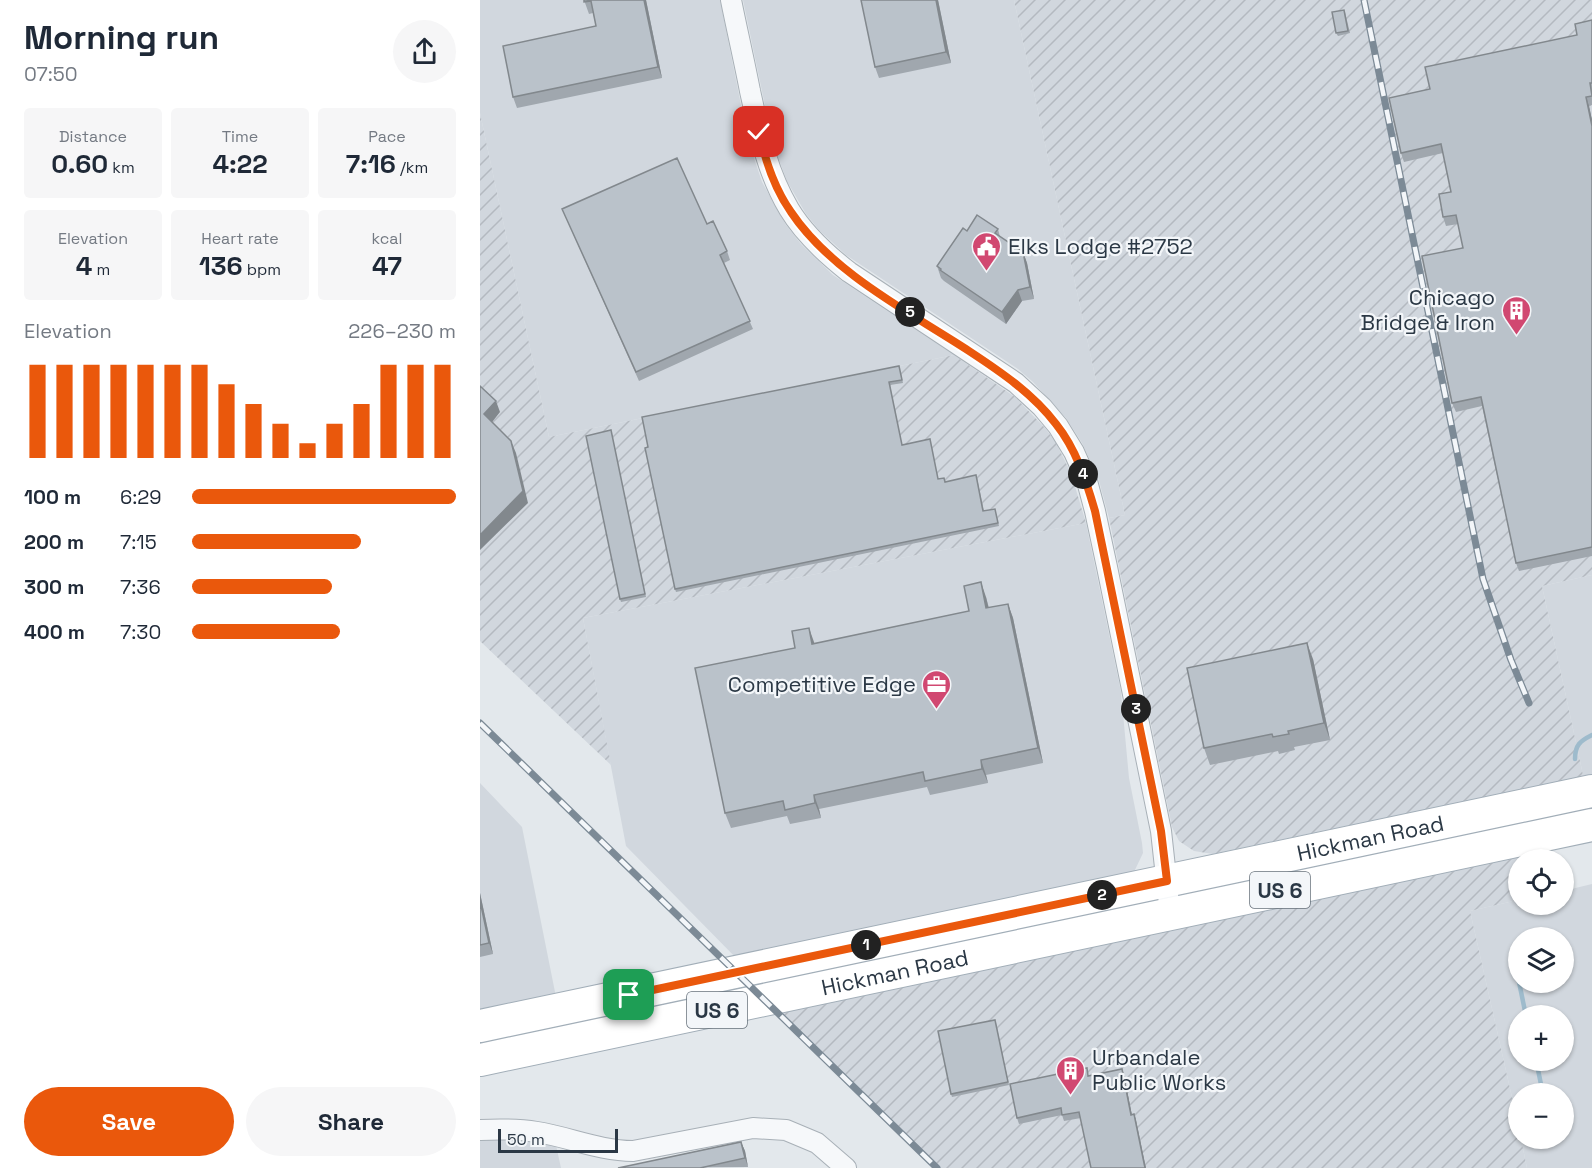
<!DOCTYPE html>
<meta charset="utf-8">
<style>
body{margin:0;font-family:"Space Grotesk",sans-serif;background:#f6f6f7;color:#1f2937;height:100vh;display:flex;flex-direction:column;font-size:22px;white-space:nowrap}
*{box-sizing:border-box;margin:0}
p{font-size:20px;color:#747a83}
.icon{flex:none;width:33px;height:33px;fill:none;stroke:currentColor;stroke-width:2;stroke-linecap:round;stroke-linejoin:round}
.map{position:relative;flex:1;overflow:hidden}
.drawer{display:flex;flex-direction:column;background:#fff;width:480px}
.drawer>*{flex:none}
.fabs{position:absolute;left:1028px;top:849px;display:grid;gap:12px}
.fabs a{display:grid;place-items:center;width:66px;height:66px;border-radius:50%;background:#fff;box-shadow:0 2px 4px #0004;font-size:30px}
.scale{position:absolute;left:18px;bottom:15px;width:120px;box-sizing:border-box;padding-left:6px;border:3px solid #2b3845;border-top:0;font-size:16px;line-height:21px;white-space:nowrap;color:#2b3845;-webkit-text-stroke:4px #f3f6f9;paint-order:stroke}
.pin{position:absolute;display:grid;place-items:center;width:51px;height:51px;color:#fff;margin:-26px;border-radius:12px;box-shadow:0 3px 9px #0006}
.km{position:absolute;width:30px;height:30px;margin:-15px;border-radius:50%;background:#222;color:#fff;font-size:16px;line-height:30px;text-align:center}
.round{display:grid;place-items:center;flex:none;width:63px;height:63px;border-radius:32px;background:#f6f6f7}
.summary{display:flex;align-items:center;justify-content:space-between;height:102px;padding:0 24px}
h1{font-size:33px;font-weight:800;line-height:45px}
.figures{display:grid;grid-template-columns:repeat(3,1fr);gap:9px;height:102px;padding:6px 24px}
.figures div{display:grid;align-content:center;border-radius:6px;background:#f6f6f7;text-align:center}
.figures b{font-size:26px;font-weight:800}
.figures small{font-size:16px;font-weight:400}
.figures p{font-size:16px}
.chart{height:168px;padding:12px 24px}
.chart p{display:flex;justify-content:space-between}
.chart svg{width:100%;height:108px;margin-top:6px;stroke:#ea580c;stroke-width:6}
.action{display:flex;gap:12px;margin-top:auto;padding:12px 24px}
.action a{flex:1;height:69px;border-radius:36px;background:#ea580c;color:#fff;font-size:24px;font-weight:800;line-height:69px;text-align:center}
.action a+a{background:#f6f6f7;color:#1f2937}
ul{padding:0 24px;list-style:none;font-size:20px}
li{display:grid;grid-template-columns:96px 72px 1fr;align-items:center;height:45px}
li i{height:15px;border-radius:8px;background:#ea580c}
main{display:flex;flex:1;min-height:0}
.map>svg:first-child{display:block}
.built{fill:#d1d7de;fill-rule:evenodd}
.industrial{fill:url(#industrial-furrows)}
.lines{fill:none;stroke-linecap:round;stroke-linejoin:round}
.stream{stroke:#9ebbcc;stroke-width:4.5}
.minor-casing{stroke:#a8b0b7;stroke-width:22}
.primary-casing{stroke:#a2aeb8;stroke-width:34}
.minor{stroke:#f6f8fa;stroke-width:20}
.primary{stroke:#fff;stroke-width:32}
.rail-casing{stroke:#7c8a96;stroke-width:7}
.rail{stroke:#f3f6f9;stroke-width:4.5;stroke-dasharray:14;stroke-linecap:butt}
.wall{fill:#a0a7ae}
.shaded-wall{fill:#82888d}
.building{fill:#bac2ca;stroke:#82888d;stroke-width:1.5}
.route-casing{stroke:#fff;stroke-width:12}
.route{stroke:#ea580c;stroke-width:8}
.labels{text-anchor:middle;dominant-baseline:central;stroke-width:4.5;stroke-linejoin:round;paint-order:stroke}
.shield{fill:#f3f6f9;stroke:#67717b;stroke-width:1.5}
.shield-label{font-size:21px;font-weight:bold;fill:#2b3845}
.poi-label{font-size:22px;fill:#2b3845;stroke:#f3f6f9;text-anchor:start}
.street-label{font-size:22px;fill:#2b3845;stroke:#f3f6f9}
</style>
<main>
<section class="drawer">
<div class="summary"><div><h1>Morning run</h1><p>07:50</p></div><a class="round"><svg class="icon" aria-label="share" viewBox="0 0 24 24"><path d="M12 15V3M7 8l5-5 5 5M5 13v7h14v-7"/></svg></a></div>
<div class="figures">
<div><p>Distance</p><b>0.60<small> km</small></b></div>
<div><p>Time</p><b>4:22</b></div>
<div><p>Pace</p><b>7:16<small> /km</small></b></div>
</div>
<div class="figures">
<div><p>Elevation</p><b>4<small> m</small></b></div>
<div><p>Heart rate</p><b>136<small> bpm</small></b></div>
<div><p>kcal</p><b>47</b></div>
</div>
<div class="chart"><p><span>Elevation</span>226–230 m</p>
<svg viewBox="0 0 160 44" preserveAspectRatio="none"><path d="M5 44V6M15 44V6M25 44V6M35 44V6M45 44V6M55 44V6M65 44V6M75 44V14M85 44V22M95 44V30M105 44V38M115 44V30M125 44V22M135 44V6M145 44V6M155 44V6"/></svg>
</div>
<ul>
<li><b>100 m</b>6:29<i style="width:100%"></i></li>
<li><b>200 m</b>7:15<i style="width:64%"></i></li>
<li><b>300 m</b>7:36<i style="width:53%"></i></li>
<li><b>400 m</b>7:30<i style="width:56%"></i></li>
</ul>
<div class="action"><a>Save</a><a>Share</a></div>
</section>
<div class="map">
<svg width="1112" height="1168" viewBox="0 0 1112 1168">
<defs>
<pattern id="industrial-furrows" width="10" height="10" patternUnits="userSpaceOnUse" patternTransform="scale(1.5)"><rect width="10" height="10" fill="#d1d7de"/><path d="M-1 1l2-2M0 10L10 0M9 11l2-2" fill="none" stroke="#b4b9c0"/></pattern>
</defs>
<rect width="100%" height="100%" fill="#e3e8ec"/>
<path class="built" d="M0,0H240L268,140L282,182L306,225L321,244L353,275L474,355L69,437L0,113Z
M263,0H534L645,515L629,518L618,477L602,443L586,418L553,382L538,369L366,255L339,230L326,214L307,181L293,144Z
M606,523L641,692L649,778L662,843L663,853L654,872L261,963L146,846L103,618Z
M1112,575V782L1105,784L1062,586Z
M0,783L42,827L77,1002L0,1018Z
M1112,884V1168H1047L1041,1139L1083,1138V1094H1038V1124L990,911L1038,900V904H1083V891ZM1038,938H1083V982H1038ZM1038,1016H1083V1060H1038Z
M0,1130L74,1136L81,1168H0Z"/>
<path class="industrial" d="M534,0H1112V575L1062,586L1105,784L974,812L871,825L733,854L714,851L699,841L692,827L629,518L645,515Z
M0,113L69,437L474,355L535,397L565,428L575,441L591,473L606,523L103,618L131,765L0,641Z
M1048,838L1054,859L1038,860V900L990,911L1038,1124V1138L1041,1139L1047,1168H457L283,1001Z"/>
<g class="lines">
<path class="stream" d="M1095,759C1095,745 1100,741 1112,735
M1038,971V975
M1039,982L1046,1016
M1056,1060L1063,1094"/>
<defs>
<path id="minor" d="M251,0C257,30 264,60 270,91C279,132 287,172 309,209C324,234 346,254 369,272L536,383L562,407L578,426L594,452L607,481L615,511L627,567L681,831L690,913
M0,1130C19,1129 38,1129 57,1132C89,1137 120,1151 153,1151L273,1128L306,1130L337,1143L366,1168"/>
<g id="primary">
<path id="s1" d="M0,1026L1112,791"/>
<path id="s2" d="M0,1060L1112,825"/>
</g>
</defs>
<use href="#minor" class="minor-casing"/>
<use href="#primary" class="primary-casing"/>
<use href="#minor" class="minor"/>
<use href="#primary" class="primary"/>
<defs>
<path id="rail" d="M884,0L1003,579L1031,660L1049,703
M0,723L457,1168"/>
</defs>
<use href="#rail" class="rail-casing"/>
<use href="#rail" class="rail"/>
</g>
<path class="wall" d="M104,0H166L182,78L37,108L33,97L116,26L113,13L109,14Z
M458,0L471,63L399,78L395,67Z
M865,12L870,33L858,36L856,33Z
M1112,20V105L1109,106L1112,120V556L1039,571L1036,563L1002,406L976,412L972,403L983,248L978,224L966,226L963,217L971,192L963,153L924,162L921,153L950,89L1097,35Z
M82,209L227,224L247,251L250,260L244,263L273,329L159,381Z
M518,229L520,237L543,252L547,263L554,299L542,301L526,324L464,281L461,278L457,266L487,231Z
M419,366L423,383L410,385L422,445L450,439L458,479L465,482L497,478L504,511L515,509L519,526L196,592L195,589Z
M131,430L166,597L141,602L140,599Z
M506,597L509,608L528,604L533,618L563,763L506,775L508,783L450,795L447,787L339,809L341,818L310,824L307,816L251,828L245,813L334,644L489,611Z
M833,659L850,740L814,747L815,750L799,754L798,751L730,765L724,748Z
M0,893L13,954L0,957Z
M516,1023L529,1085L472,1097L471,1094Z
M642,1069L644,1075L652,1115L654,1114L656,1120L601,1118L584,1121L582,1115L539,1124L537,1118L609,1076Z
M261,1142L265,1151L268,1167L138,1168Z"/>
<path class="shaded-wall" d="M164,0H166L182,78L178,67Z
M456,0H458L471,63L466,52Z
M1106,97L1109,106L1112,120V126Z
M543,252L547,263L554,299L550,287Z
M538,290L542,301L526,324L522,312Z
M16,401L20,412L9,426L4,414Z
M31,441L36,453L48,503L0,550V535Z
M501,582L506,597L512,623L506,608Z
M528,604L533,618L563,763L558,748Z
M329,628L334,642L337,658L332,644Z
M827,643L833,659L850,740L844,723Z
M501,760L506,775L508,783L502,769Z
M334,795L339,809L341,818L335,803Z
M0,893L13,954L9,943L0,901Z
M642,1069L644,1075L653,1121L651,1115Z
M654,1114L656,1120L666,1168H665Z
M261,1142L265,1151L268,1167L265,1158Z"/>
<path class="building" d="M104,0H164L178,67L33,97L23,46L116,26L111,1L104,2Z
M381,0H456L466,52L395,67Z
M864,10L868,31L856,33L852,12Z
M1112,20V83H1110L1112,96L1106,97L1112,126V547L1036,563L1001,397L972,403L942,256L983,248L976,215L963,217L959,194L971,192L961,144L921,153L909,98L950,89L945,67L1097,35L1095,24Z
M197,158L227,224L233,221L247,251L240,255L270,321L156,372L82,209Z
M497,215L518,229L515,233L543,252L550,287L538,290L522,312L460,270L461,269L457,266L483,228L487,231Z
M419,366L422,380L409,382L422,445L450,439L458,479L464,478L465,482L496,475L503,511L515,509L518,523L195,589L165,448L168,447L162,417Z
M0,386L16,401L4,414L31,441L43,491L0,535Z
M131,430L165,594L140,599L106,436Z
M501,582L506,608L528,604L558,748L501,760L502,769L445,781L443,772L334,795L335,803L305,810L303,801L245,813L215,668L315,648L312,631L329,628L332,644L489,611L484,586Z
M827,643L844,723L808,731L809,734L793,737L792,734L724,748L707,668Z
M0,901L9,943L0,945Z
M515,1020L528,1082L471,1094L458,1031Z
M607,1068L608,1076L642,1069L651,1115L654,1114L665,1168H611L599,1112L582,1115L581,1108L537,1118L530,1084Z
M261,1142L265,1158L220,1168H138Z"/>
<g class="lines">
<defs>
<path id="route" d="M149,995L687,881L681,831L615,511C606,480 596,449 576,424C552,393 521,372 489,351C429,312 351,272 311,212C294,188 285,160 279,132"/>
</defs>
<use href="#route" class="route-casing"/>
<use href="#route" class="route"/>
</g>
<defs>
<symbol id="civic-pin" viewBox="-11 -11 22 30"><path d="M0 17L-7.5 6A9.5 9.5 0 1 1 7.5 6Z" fill="#d14871" stroke="#f3f6f9"/><path d="M-.6-6.5H3V-4.5H.6V-3L4-1V1h2V6H-6V1h2V-1L-.6-3ZM-1.2 2.5V6h2.4V2.5Z" fill="#fff"/></symbol>
<symbol id="building-pin" viewBox="-11 -11 22 30"><path d="M0 17L-7.5 6A9.5 9.5 0 1 1 7.5 6Z" fill="#d14871" stroke="#f3f6f9"/><path d="M-4-6H4V6H1V3H-1V6H-4ZM-2.5-4.3h1.7v1.8h-1.7ZM.8-4.3h1.7v1.8H.8ZM-2.5-1h1.7V.8h-1.7ZM.8-1h1.7V.8H.8Z" fill="#fff"/></symbol>
<symbol id="office-pin" viewBox="-11 -11 22 30"><path d="M0 17L-7.5 6A9.5 9.5 0 1 1 7.5 6Z" fill="#d14871" stroke="#f3f6f9"/><path d="M-6-3h4V-5.5h4V-3h4V5H-6ZM-1-4.5V-3h2v-1.5ZM-6 0V1H6V0Z" fill="#fff"/></symbol>
</defs>
<g fill-rule="evenodd">
<use href="#civic-pin" x="490" y="230" width="33" height="45"/>
<use href="#building-pin" x="1020" y="294" width="33" height="45"/>
<use href="#office-pin" x="440" y="668" width="33" height="45"/>
<use href="#building-pin" x="574" y="1054" width="33" height="45"/>
</g>
<g class="labels">
<g class="shield">
<rect x="770" y="872" width="60" height="36" rx="4.5"/>
<rect x="207" y="992" width="60" height="36" rx="4.5"/>
</g>
<g class="shield-label">
<text x="800" y="890">US 6</text>
<text x="237" y="1010">US 6</text>
</g>
<g class="poi-label">
<text x="528" y="246">Elks Lodge #2752</text>
<text x="1015" y="297" text-anchor="end">Chicago<tspan x="1015" dy="25">Bridge &amp; Iron</tspan></text>
<text x="436" y="684" text-anchor="end">Competitive Edge</text>
<text x="612" y="1057">Urbandale<tspan x="612" dy="25">Public Works</tspan></text>
</g>
<g class="street-label">
<text stroke="none"><textPath href="#s1" startOffset="910">Hickman Road</textPath></text>
<text stroke="none"><textPath href="#s2" startOffset="424">Hickman Road</textPath></text>
</g>
</g>
</svg>
<div class="fabs">
<a><svg class="icon" aria-label="locate" viewBox="0 0 24 24"><circle cx="12" cy="12" r="6"/><path d="M12 2v4M12 18v4M2 12h4M18 12h4"/></svg></a>
<a><svg class="icon" aria-label="layers" viewBox="0 0 24 24"><path d="M12 4l9 5-9 5-9-5zM3 14l9 5 9-5"/></svg></a>
<a>+</a>
<a>−</a>
</div>
<div class="scale">50 m</div>
<div class="pin" style="left:149px;top:995px;background:#1e9e55"><svg class="icon" aria-label="arrive" viewBox="0 0 24 24"><path d="M6 21V4h12l-3 4 3 4H6"/></svg></div>
<div class="pin" style="left:279px;top:132px;background:#d93025"><svg class="icon" aria-label="check" viewBox="0 0 24 24"><path d="M5 12l5 5 9-10"/></svg></div>
<b class="km" style="left:386px;top:945px">1</b>
<b class="km" style="left:622px;top:895px">2</b>
<b class="km" style="left:656px;top:709px">3</b>
<b class="km" style="left:603px;top:474px">4</b>
<b class="km" style="left:430px;top:312px">5</b>
</div>
</main>
